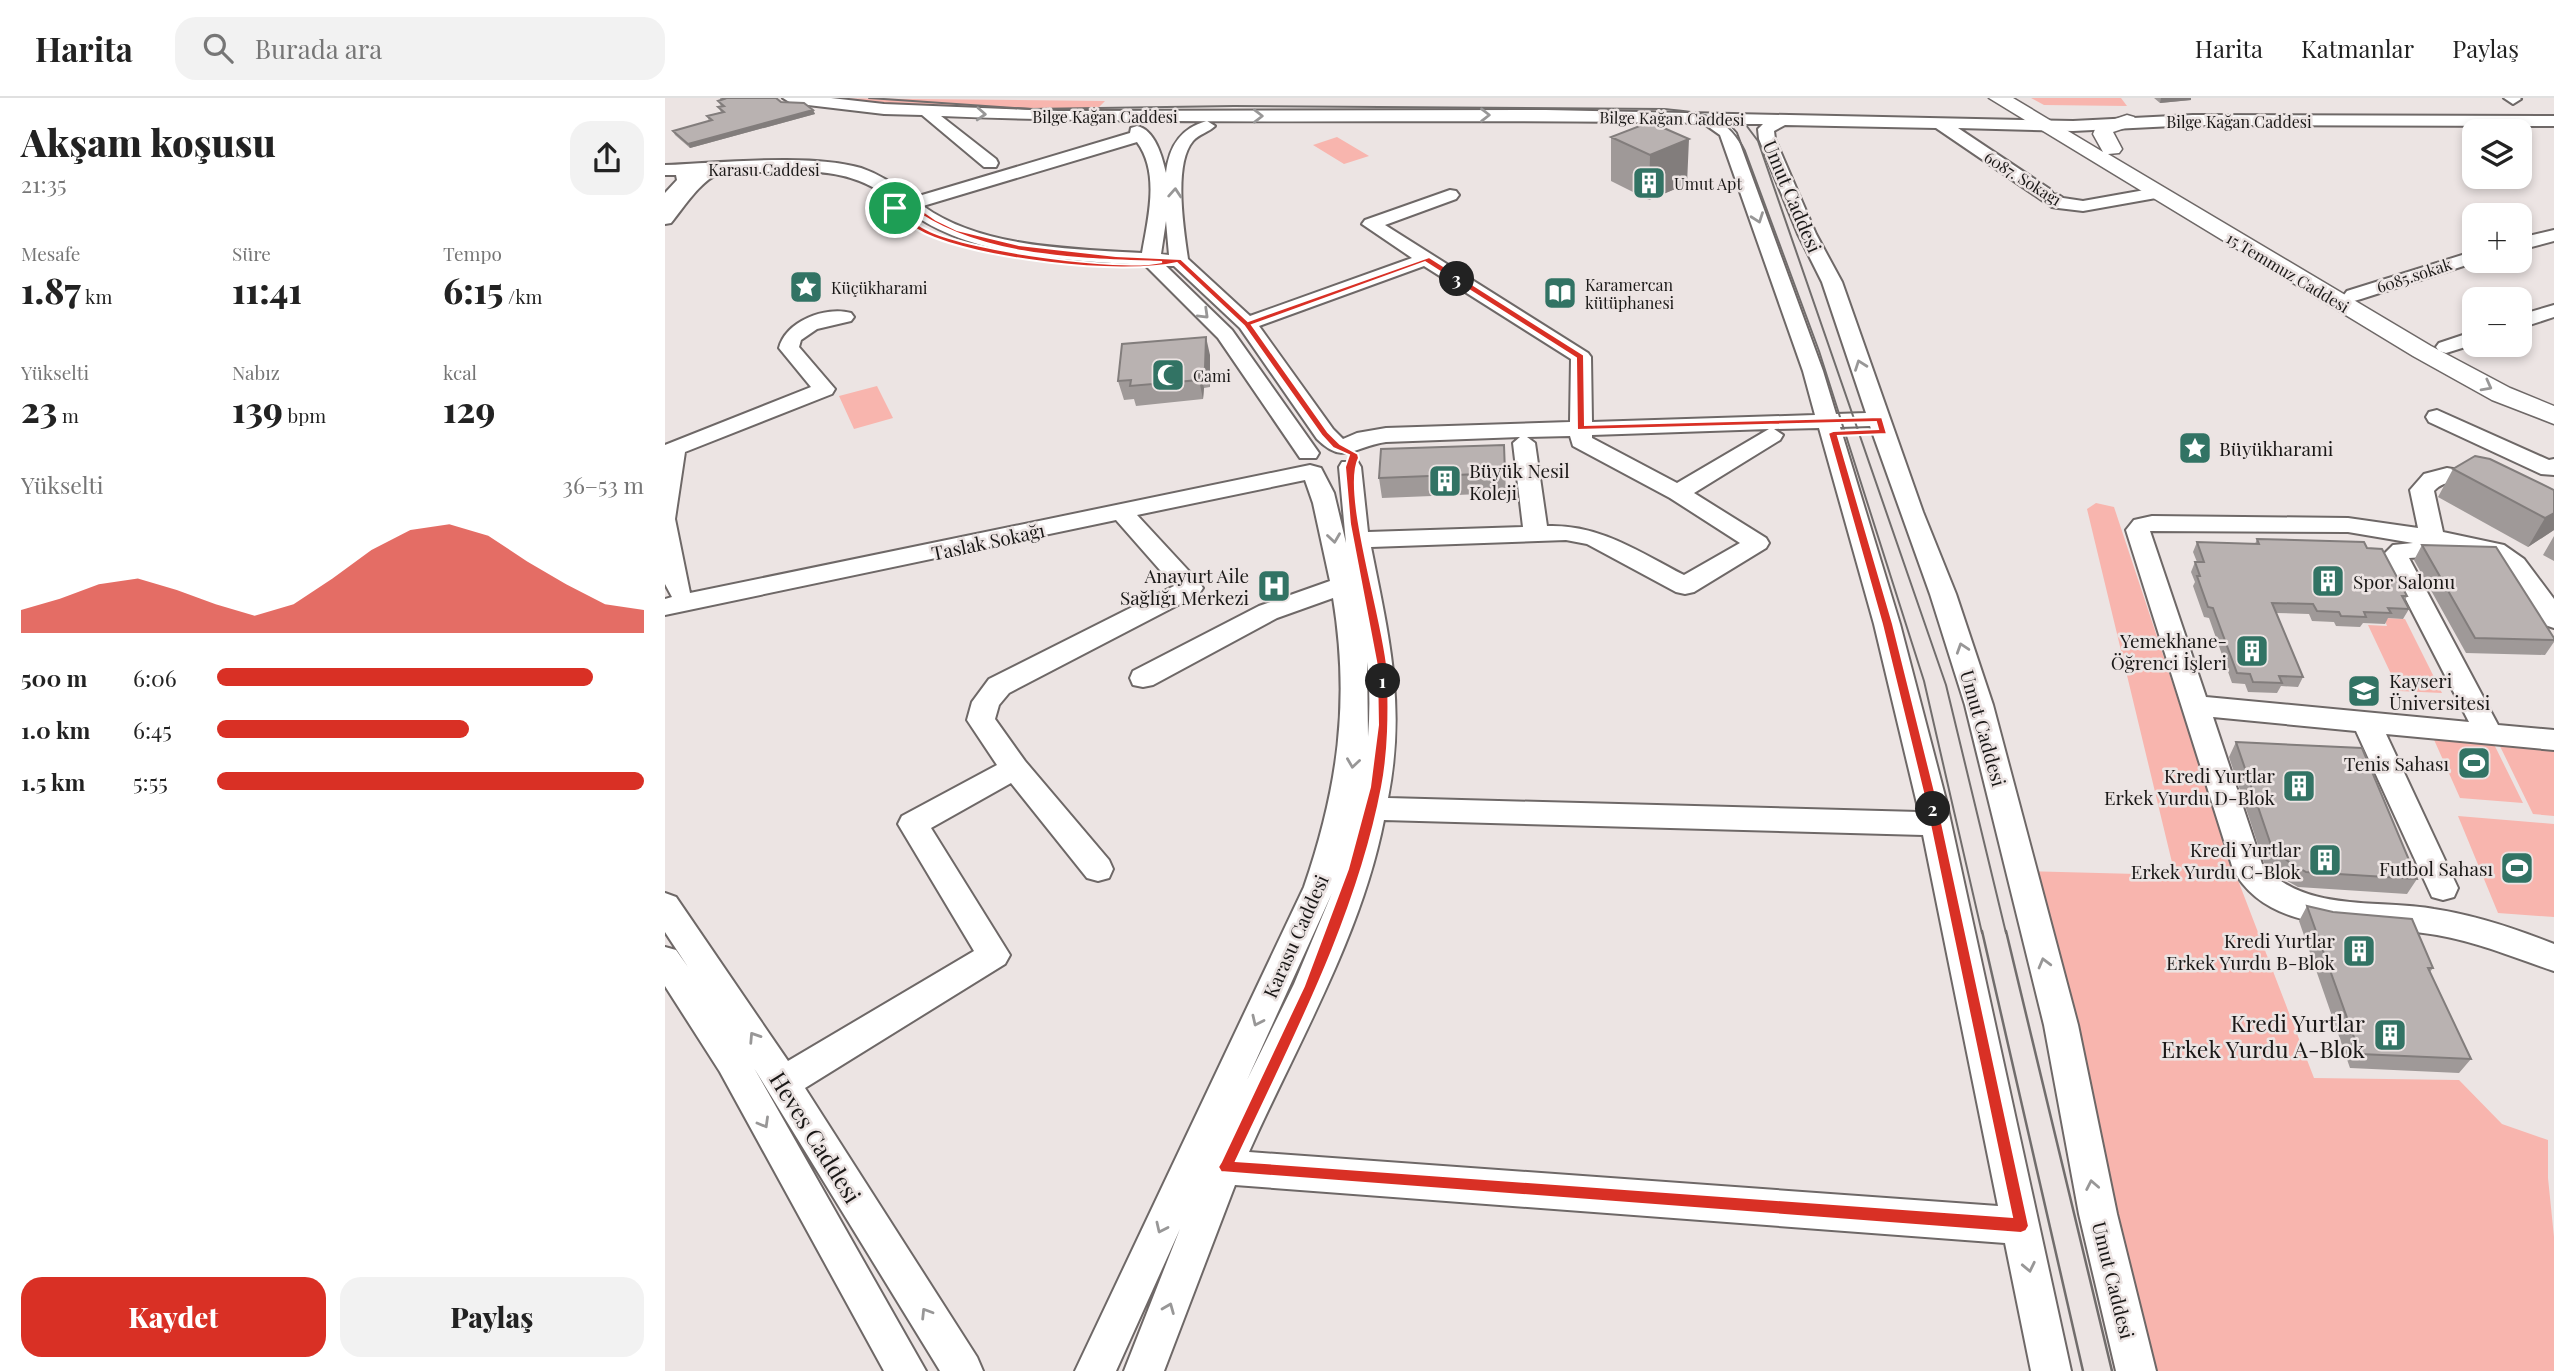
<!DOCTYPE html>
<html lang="tr">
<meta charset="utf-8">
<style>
body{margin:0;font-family:"Playfair Display",serif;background:#f2f2f2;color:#222;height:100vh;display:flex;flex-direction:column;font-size:26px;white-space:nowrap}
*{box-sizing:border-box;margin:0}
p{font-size:23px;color:#767676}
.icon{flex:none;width:38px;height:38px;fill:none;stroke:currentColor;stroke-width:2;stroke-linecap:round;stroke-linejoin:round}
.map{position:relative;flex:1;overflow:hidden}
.sheet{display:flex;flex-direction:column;background:#fff;width:665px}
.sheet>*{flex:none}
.controls{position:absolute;left:1797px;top:21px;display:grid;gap:14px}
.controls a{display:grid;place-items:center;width:70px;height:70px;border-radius:14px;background:#fff;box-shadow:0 4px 10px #0003;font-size:35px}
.pin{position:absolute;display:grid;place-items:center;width:60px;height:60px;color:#fff;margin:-30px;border:4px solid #fff;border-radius:50%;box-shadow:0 2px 7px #0007}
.km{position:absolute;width:35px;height:35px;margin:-18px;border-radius:50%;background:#222;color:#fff;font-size:19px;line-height:35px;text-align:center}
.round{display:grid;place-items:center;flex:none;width:74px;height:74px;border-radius:21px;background:#f2f2f2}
.overview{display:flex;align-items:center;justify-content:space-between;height:119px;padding:0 21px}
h1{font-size:38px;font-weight:800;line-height:52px}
.figures{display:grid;grid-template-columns:repeat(3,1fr);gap:10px;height:119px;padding:7px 21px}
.figures div{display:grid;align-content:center}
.figures b{font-size:35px;font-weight:800}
.figures small{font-size:19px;font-weight:400}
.figures p{font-size:19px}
.chart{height:196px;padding:14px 21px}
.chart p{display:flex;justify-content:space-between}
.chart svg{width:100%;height:126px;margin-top:7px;fill:#d93025;opacity:.7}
.cta{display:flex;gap:14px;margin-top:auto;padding:14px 21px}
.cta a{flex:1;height:80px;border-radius:21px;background:#d93025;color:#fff;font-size:28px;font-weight:800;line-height:80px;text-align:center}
.cta a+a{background:#f2f2f2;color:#222}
ul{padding:0 21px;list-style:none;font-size:23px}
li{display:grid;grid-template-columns:112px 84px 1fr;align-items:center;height:52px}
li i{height:18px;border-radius:9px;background:#d93025}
header{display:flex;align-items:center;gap:42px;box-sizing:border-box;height:98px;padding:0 35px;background:#fff;border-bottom:2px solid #e0e0e0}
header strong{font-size:33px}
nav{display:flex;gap:38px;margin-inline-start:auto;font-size:24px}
.search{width:490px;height:63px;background:#f2f2f2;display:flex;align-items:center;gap:18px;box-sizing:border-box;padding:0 24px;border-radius:21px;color:#767676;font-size:26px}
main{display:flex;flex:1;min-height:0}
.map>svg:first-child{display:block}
.green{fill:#f8b5ae}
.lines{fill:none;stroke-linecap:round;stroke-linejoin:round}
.minor-casing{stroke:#6e6867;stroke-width:4}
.major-casing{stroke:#6e6867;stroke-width:3}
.minor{fill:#fff;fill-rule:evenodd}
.major{fill:#fff;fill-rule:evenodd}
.tram-far1{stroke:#716d6c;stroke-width:2}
.tram{stroke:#716d6c;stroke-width:2.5}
.wall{fill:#9f9998}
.shaded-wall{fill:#827d7c}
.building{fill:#b9b2b1;stroke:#827d7c;stroke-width:2}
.oneway{stroke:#989797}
.route{fill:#d93025;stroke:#fff;stroke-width:2;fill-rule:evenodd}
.labels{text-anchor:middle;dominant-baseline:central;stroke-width:5;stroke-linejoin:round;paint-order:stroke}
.far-street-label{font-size:16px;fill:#1a1817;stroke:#ece4e3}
.far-poi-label{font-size:16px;fill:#1a1817;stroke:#ece4e3;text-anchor:start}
.street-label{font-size:19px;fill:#1a1817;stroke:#ece4e3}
.poi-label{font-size:19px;fill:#1a1817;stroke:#ece4e3;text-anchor:end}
.near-poi-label{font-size:23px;fill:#1a1817;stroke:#ece4e3;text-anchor:end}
.near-street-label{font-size:23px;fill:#1a1817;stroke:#ece4e3}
</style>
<header>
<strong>Harita</strong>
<div class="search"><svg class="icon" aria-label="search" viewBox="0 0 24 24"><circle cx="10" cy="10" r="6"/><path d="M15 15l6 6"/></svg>Burada ara</div>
<nav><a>Harita</a><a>Katmanlar</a><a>Paylaş</a></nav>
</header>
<main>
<section class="sheet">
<div class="overview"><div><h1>Akşam koşusu</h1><p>21:35</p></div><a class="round"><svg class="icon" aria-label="share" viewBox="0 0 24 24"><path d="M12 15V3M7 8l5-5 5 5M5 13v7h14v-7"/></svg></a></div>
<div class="figures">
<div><p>Mesafe</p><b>1.87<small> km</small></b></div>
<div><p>Süre</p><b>11:41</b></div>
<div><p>Tempo</p><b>6:15<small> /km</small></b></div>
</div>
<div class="figures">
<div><p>Yükselti</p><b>23<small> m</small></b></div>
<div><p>Nabız</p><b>139<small> bpm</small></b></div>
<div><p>kcal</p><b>129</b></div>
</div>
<div class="chart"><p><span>Yükselti</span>36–53 m</p>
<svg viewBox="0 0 160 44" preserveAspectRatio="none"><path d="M0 44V36L10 32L20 27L30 25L40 29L50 34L60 38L70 34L80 25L90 15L100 8L110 6L120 10L130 19L140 27L150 34L160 36V44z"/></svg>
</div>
<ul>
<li><b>500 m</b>6:06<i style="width:88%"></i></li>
<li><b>1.0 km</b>6:45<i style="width:59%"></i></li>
<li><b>1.5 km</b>5:55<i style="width:100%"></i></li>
</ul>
<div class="cta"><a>Kaydet</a><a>Paylaş</a></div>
</section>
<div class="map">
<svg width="1889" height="1273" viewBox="0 0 1889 1273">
<rect width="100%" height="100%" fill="#ece4e3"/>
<path class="green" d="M144,0L440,3L434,9L433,16L213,7Z
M1366,0H1456L1462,8L1379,7Z
M672,39L704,58L679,66L648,47Z
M212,288L228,320L189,331L174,298Z
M1431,405L1449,409L1571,777L1649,980L1794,982L1837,1026L1883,1042V1080L1889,1139V1273H1489L1359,773L1510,777L1422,411Z
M1719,520L1740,521L1777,595L1734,593L1703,527L1722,528Z
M1762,626L1821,630L1858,705L1795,700Z
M1832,642L1889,645V718L1868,716Z
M1793,718L1889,726V819L1833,815Z"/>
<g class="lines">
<defs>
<path id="minor" d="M118,0H166L219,6L393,13L881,12L1408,23L1528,17L1889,18V28L1528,27L1408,33L1293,30L1398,100L1418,103L1491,90L1500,95L1491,100L1418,113L1393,110L1387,109L1271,30L1120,27L1109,33L1110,41L1151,136L1177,184L1258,414L1291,496L1328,607L1413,927L1452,1116L1491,1273H1451L1414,1116L1379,927L1300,607L1265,496L1205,328L1175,329L1235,526L1281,702L1406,1273H1366L1340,1145L570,1087L499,1273H459L515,1131L451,1273H410L639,789C673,690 685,604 668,500L612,520L488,587L478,589L468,587L465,580L468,573L594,508L665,483L648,405L640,382L472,417L534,484L538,490L534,496L344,595L334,607L330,621L360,663L444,762L448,771L444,780L433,783L422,780L346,685L266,730L345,857L340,866L140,990L312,1259L318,1273H275L89,970L261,1273H219L55,974L0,888V849L11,852L23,869L0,834V795L11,799L123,963L309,853L233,726L237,718L332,667L302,622L307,604L324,581L509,488L451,422L0,517V501L7,499L0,486V347L146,289L114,250C121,223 160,208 186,215L189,219L186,223L152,231L136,242L134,249L170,291L167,296L20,354L10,421L25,495L645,367L656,370L669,395L681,445L674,369L677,364H693L696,369L703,434L858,429L848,345L855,339L721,344C690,348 679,368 652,341L575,230L509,168H501L567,232L654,355L651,360H635L553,240L480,167C403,162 305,160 242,112L225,114L222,110L231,104C185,69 148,73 93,74C82,75 65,72 55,75C36,82 19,109 6,125L0,126V95L12,82L11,77H0V67C54,65 146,55 196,70C216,77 231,87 247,100L465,35L466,30L472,28C490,32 497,58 501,75C504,49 515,30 542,23L550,28C544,34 534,36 528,43C508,66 519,133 523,161L585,218L747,160L697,126L700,122L785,92L791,93L794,97L791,101L720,127L923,255L926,259L927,324L1150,317L1138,273L1055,37L1038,25C784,20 530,28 276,18L331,61L333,65L331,69H319L257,17L219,16L126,5ZM1063,26H1098L1093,31L1094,41L1133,136L1157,184L1201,315L1171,316L1158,273L1071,35ZM472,44C495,75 483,120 477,155C408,151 316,150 258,108ZM501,123L504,157L496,156ZM759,168L906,261L905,324L721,330L692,335L678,341L668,331L594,228ZM1154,330L1209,526L1254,714L723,700C741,608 724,539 706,449L901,442L922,446L1011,494L1020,496L1029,494L1101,450L1104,445L1101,440L1029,395L1115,342L1118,337L1109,331ZM1104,331L1012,385L927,340V337ZM905,338L908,348L1005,400L1075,445L1019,477C974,454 935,426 882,428L870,345L862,339ZM702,564C705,589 705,614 703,639ZM719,722L1258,737L1333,1108L584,1054C632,946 696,839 719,722ZM667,795L629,886L582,982Z
M1839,0H1855L1856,1L1848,6Z
M1889,132V143L1855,152V140Z
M1810,153V163H1814L1696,201L1689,203L1679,197L1682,193Z
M1889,207V219L1855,230V217Z
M1810,233V246L1781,255L1774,253L1771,249L1774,245Z
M1772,312L1884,362L1889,361V377L1876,376L1764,324L1761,319L1764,314Z
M1782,370L1828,378L1889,405V421C1859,414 1795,364 1769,393L1778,434L1839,447L1859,461L1889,501V530L1880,527L1851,482L1832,464L1813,455L1777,449L1779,453L1776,458L1744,460L1833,627L1889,632V652L1721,636L1793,790L1789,799L1778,802L1767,799L1691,633L1548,619L1597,766C1638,815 1711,801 1769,811C1810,817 1851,831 1889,846V873C1850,860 1813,844 1772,837C1706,825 1605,841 1568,771L1461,432L1469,422L1487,418L1683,420L1753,430L1745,392L1759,376ZM1485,433L1683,434L1748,445L1728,447L1718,457L1804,624L1541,599Z"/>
<path id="major" d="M1324,0H1348L1438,54L1428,36L1432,27L1462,17L1469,19L1472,23L1469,27L1448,34L1457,51L1454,55L1443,56L1766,248L1845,290L1889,308V326L1827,302L1748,258Z"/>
</defs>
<use href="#minor" class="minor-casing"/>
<use href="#major" class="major-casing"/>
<use href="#minor" class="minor"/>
<use href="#major" class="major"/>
<path class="tram-far1" d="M204,0L365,11L569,8L999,11C1037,15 1062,15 1080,53L1154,253L1259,583L1317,835
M1062,18L1081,27L1093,43L1281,587L1341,835"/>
<path class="tram" d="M1317,833L1418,1273
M1341,833L1447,1273"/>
</g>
<path class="wall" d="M55,0H111L116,4L148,12L150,16L25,50L10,37L8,33L44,23L42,18L56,14L53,9L56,8L53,3L56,2Z
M1489,0H1526V2L1495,5Z
M985,24L1022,86L984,102L946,83V39Z
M545,257V289L539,290L538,301L471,308L469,301L459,302L453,283Z
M839,347L841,395L717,400L714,380Z
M1788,371L1889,392V432L1863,449L1773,399Z
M1889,438V463L1878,457Z
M1592,441L1702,450L1742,498L1740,503L1744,511L1738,521L1723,520L1720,526L1698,525L1695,529L1671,528L1669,524L1647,523L1644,516L1611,515L1638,579L1633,589L1616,588L1612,595L1583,594L1580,586L1567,585L1544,520L1539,519L1528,488L1530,484L1526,474L1530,464H1532L1528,454L1532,444L1590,446Z
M1757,447L1889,540V544L1880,557L1801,555L1749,462Z
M1571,644L1752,781L1742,796L1633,789L1615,779L1599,765L1564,659Z
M1642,808L1768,870L1765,874L1806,961L1794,975L1685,970L1634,823Z"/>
<path class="shaded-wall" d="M1496,0H1526V2L1495,5Z
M148,12L150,16L25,50L23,46Z
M1024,41L1022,86L984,102L985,57Z
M541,239L545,257V289L540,270Z
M534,271L539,290L538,301L534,282Z
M1889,415V432L1863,449L1880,420Z"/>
<path class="building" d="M57,0H111L116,4L139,5L148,12L23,46L8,33L47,22L42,18L59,14L53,9L59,8L53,3L59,1Z
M985,24L1024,41L985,57L946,39Z
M541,239L540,270L534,271V282L465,288L466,282L453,283L457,246Z
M839,347L840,375L714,380L716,351Z
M1810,358L1825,361L1889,392V415L1880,420L1788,371Z
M1592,441L1699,444L1702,450L1717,451L1742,498H1737L1744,511L1723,510L1726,515L1699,514L1701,519L1676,518L1674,514L1652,513L1648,506L1607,505L1638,579L1614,578L1617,585L1588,584L1585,576L1572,575L1548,510L1543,509L1532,478H1535L1530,464H1539L1532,444L1594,446Z
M1757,447L1831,449L1889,540V542L1810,540Z
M1571,644L1697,650L1752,781L1641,774L1624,764L1607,750Z
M1642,808L1668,814L1747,821L1768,870H1763L1806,961L1695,956Z"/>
<defs><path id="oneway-chevron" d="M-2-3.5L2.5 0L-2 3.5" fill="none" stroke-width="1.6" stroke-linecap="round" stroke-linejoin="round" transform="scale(1.75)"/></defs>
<g class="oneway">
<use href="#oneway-chevron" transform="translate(316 16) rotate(3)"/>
<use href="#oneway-chevron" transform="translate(820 17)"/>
<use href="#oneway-chevron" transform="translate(593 18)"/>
<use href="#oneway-chevron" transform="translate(510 95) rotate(-86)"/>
<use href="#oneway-chevron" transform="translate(1093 120) rotate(70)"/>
<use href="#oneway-chevron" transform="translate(539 216) rotate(44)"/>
<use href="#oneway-chevron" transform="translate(1195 267) rotate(-110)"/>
<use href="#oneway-chevron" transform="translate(1822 288) rotate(28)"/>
<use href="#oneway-chevron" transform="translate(669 440) rotate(82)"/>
<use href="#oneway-chevron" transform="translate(1297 550) rotate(-108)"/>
<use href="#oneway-chevron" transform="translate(688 665) rotate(98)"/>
<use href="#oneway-chevron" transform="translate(1379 865) rotate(-105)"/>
<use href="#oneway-chevron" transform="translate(592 923) rotate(115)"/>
<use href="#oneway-chevron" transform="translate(89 939) rotate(-123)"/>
<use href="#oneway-chevron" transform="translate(99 1025) rotate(60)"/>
<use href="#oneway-chevron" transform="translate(1427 1087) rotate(-101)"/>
<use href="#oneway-chevron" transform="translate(496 1130) rotate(115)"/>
<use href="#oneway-chevron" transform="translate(1364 1169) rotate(78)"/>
<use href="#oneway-chevron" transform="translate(504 1210) rotate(-68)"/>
<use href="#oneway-chevron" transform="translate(261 1215) rotate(-122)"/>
</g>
<path class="route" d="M244,103L271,122L292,132L354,147L451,158L516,161L583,223L764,159L919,257L920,327L1217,319L1222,336L1173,338L1228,526L1272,702L1364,1128L1361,1133L1356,1135L556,1074L553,1069L556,1064L639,888L683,771L705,689L713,627L712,568L685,426L680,369L684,357L668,350L657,338L579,228L512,165C455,178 313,161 260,136C247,130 236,121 227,110ZM243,108C313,160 413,161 497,164C453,174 306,152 265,133C253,128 244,120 235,111ZM760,164L911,260L912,332L1211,324L1213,331L1168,333L1163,335L1217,526L1260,702L1347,1119L571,1063C627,943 692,820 717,689C724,652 724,615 723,578C722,531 676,395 694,360L693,356L675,346L663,334L587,227Z"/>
<defs>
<symbol id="building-square" viewBox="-11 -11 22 22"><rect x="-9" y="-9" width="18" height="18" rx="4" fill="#327364" stroke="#ece4e3"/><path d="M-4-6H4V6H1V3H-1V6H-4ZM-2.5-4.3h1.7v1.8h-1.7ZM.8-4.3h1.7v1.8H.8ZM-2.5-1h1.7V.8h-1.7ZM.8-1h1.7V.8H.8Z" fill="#fff"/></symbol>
<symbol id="sight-square" viewBox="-11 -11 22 22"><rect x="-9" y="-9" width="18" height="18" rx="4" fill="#327364" stroke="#ece4e3"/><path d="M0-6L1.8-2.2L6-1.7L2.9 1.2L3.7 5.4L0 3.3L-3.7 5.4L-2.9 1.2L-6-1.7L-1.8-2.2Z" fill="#fff"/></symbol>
<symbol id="library-square" viewBox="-11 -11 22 22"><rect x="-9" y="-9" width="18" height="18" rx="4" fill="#327364" stroke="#ece4e3"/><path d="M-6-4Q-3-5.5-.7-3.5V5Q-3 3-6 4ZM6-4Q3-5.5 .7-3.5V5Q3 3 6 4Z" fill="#fff"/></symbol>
<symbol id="mosque-square" viewBox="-11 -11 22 22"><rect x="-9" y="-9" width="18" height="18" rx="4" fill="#327364" stroke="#ece4e3"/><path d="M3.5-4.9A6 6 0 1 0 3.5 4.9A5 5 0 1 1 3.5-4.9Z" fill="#fff"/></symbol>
<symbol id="hospital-square" viewBox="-11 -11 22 22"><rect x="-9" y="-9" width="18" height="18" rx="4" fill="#327364" stroke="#ece4e3"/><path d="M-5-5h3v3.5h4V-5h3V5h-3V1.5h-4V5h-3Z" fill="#fff"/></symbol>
<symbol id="university-square" viewBox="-11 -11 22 22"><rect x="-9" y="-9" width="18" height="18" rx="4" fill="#327364" stroke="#ece4e3"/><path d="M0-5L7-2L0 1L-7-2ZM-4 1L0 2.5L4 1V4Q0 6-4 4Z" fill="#fff"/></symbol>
<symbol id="stadium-square" viewBox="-11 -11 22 22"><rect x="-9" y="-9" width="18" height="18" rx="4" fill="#327364" stroke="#ece4e3"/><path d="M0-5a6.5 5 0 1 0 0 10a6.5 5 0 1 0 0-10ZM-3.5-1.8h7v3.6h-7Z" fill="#fff"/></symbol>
</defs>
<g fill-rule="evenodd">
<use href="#building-square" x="965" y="66" width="38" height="38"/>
<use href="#sight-square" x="122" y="170" width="38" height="38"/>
<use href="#library-square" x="876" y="176" width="38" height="38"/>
<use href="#mosque-square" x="484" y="258" width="38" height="38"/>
<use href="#sight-square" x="1511" y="331" width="38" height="38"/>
<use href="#building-square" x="761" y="364" width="38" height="38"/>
<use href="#building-square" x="1644" y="464" width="38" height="38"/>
<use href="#hospital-square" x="590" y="469" width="38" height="38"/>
<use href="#building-square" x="1568" y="534" width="38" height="38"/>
<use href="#university-square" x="1680" y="574" width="38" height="38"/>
<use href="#stadium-square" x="1790" y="646" width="38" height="38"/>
<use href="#building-square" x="1615" y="669" width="38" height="38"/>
<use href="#building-square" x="1641" y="743" width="38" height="38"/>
<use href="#stadium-square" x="1833" y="751" width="38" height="38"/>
<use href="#building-square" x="1675" y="834" width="38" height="38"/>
<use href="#building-square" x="1706" y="918" width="38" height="38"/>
</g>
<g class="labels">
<g class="far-street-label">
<text x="440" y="18">Bilge Kağan Caddesi</text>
<text transform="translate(1007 20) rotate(1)">Bilge Kağan Caddesi</text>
<text x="1574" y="23">Bilge Kağan Caddesi</text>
<text x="99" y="71">Karasu Caddesi</text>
<text transform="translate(1358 80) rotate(32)">6087. Sokağı</text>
<text transform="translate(1623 174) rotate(31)">15 Temmuz Caddesi</text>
<text transform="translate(1749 177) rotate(-18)">6085.sokak</text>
</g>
<g class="far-poi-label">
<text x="1009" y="85">Umut Apt</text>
<text x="920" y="186">Karamercan<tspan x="920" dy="18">kütüphanesi</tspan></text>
<text x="166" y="189">Küçükharami</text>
<text x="528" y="277">Cami</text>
</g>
<g class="street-label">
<text transform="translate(1128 98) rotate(67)">Umut Caddesi</text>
<text transform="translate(323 443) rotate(-12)">Taslak Sokağı</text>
<text transform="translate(1319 630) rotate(74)">Umut Caddesi</text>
<text transform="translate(630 838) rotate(-66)">Karasu Caddesi</text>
<text transform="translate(1449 1182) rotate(76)">Umut Caddesi</text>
</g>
<g class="poi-label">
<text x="1554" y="350" text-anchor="start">Büyükharami</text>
<text x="804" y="372" text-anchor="start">Büyük Nesil<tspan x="804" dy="22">Koleji</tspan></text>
<text x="584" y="477">Anayurt Aile<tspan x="584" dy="22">Sağlığı Merkezi</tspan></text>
<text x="1688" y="483" text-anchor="start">Spor Salonu</text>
<text x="1562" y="542">Yemekhane-<tspan x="1562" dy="22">Öğrenci İşleri</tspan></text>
<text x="1724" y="582" text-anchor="start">Kayseri<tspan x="1724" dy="22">Üniversitesi</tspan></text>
<text x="1784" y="665">Tenis Sahası</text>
<text x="1610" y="677">Kredi Yurtlar<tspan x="1610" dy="22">Erkek Yurdu D-Blok</tspan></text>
<text x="1636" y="751">Kredi Yurtlar<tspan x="1636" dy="22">Erkek Yurdu C-Blok</tspan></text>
<text x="1828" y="770">Futbol Sahası</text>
<text x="1670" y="842">Kredi Yurtlar<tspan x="1670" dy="22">Erkek Yurdu B-Blok</tspan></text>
</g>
<g class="near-poi-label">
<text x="1700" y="924">Kredi Yurtlar<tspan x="1700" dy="26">Erkek Yurdu A-Blok</tspan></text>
</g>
<g class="near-street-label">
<text transform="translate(151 1039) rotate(58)">Heves Caddesi</text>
</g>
</g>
</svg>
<div class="controls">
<a><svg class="icon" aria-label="layers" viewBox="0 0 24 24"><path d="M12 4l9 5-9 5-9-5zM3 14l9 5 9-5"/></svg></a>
<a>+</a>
<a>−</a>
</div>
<div class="pin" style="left:230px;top:110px;background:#1e9e55"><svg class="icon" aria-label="arrive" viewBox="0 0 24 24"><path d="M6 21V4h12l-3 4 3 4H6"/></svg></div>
<b class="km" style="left:718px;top:583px">1</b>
<b class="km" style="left:1268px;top:711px">2</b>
<b class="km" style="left:792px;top:181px">3</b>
</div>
</main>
